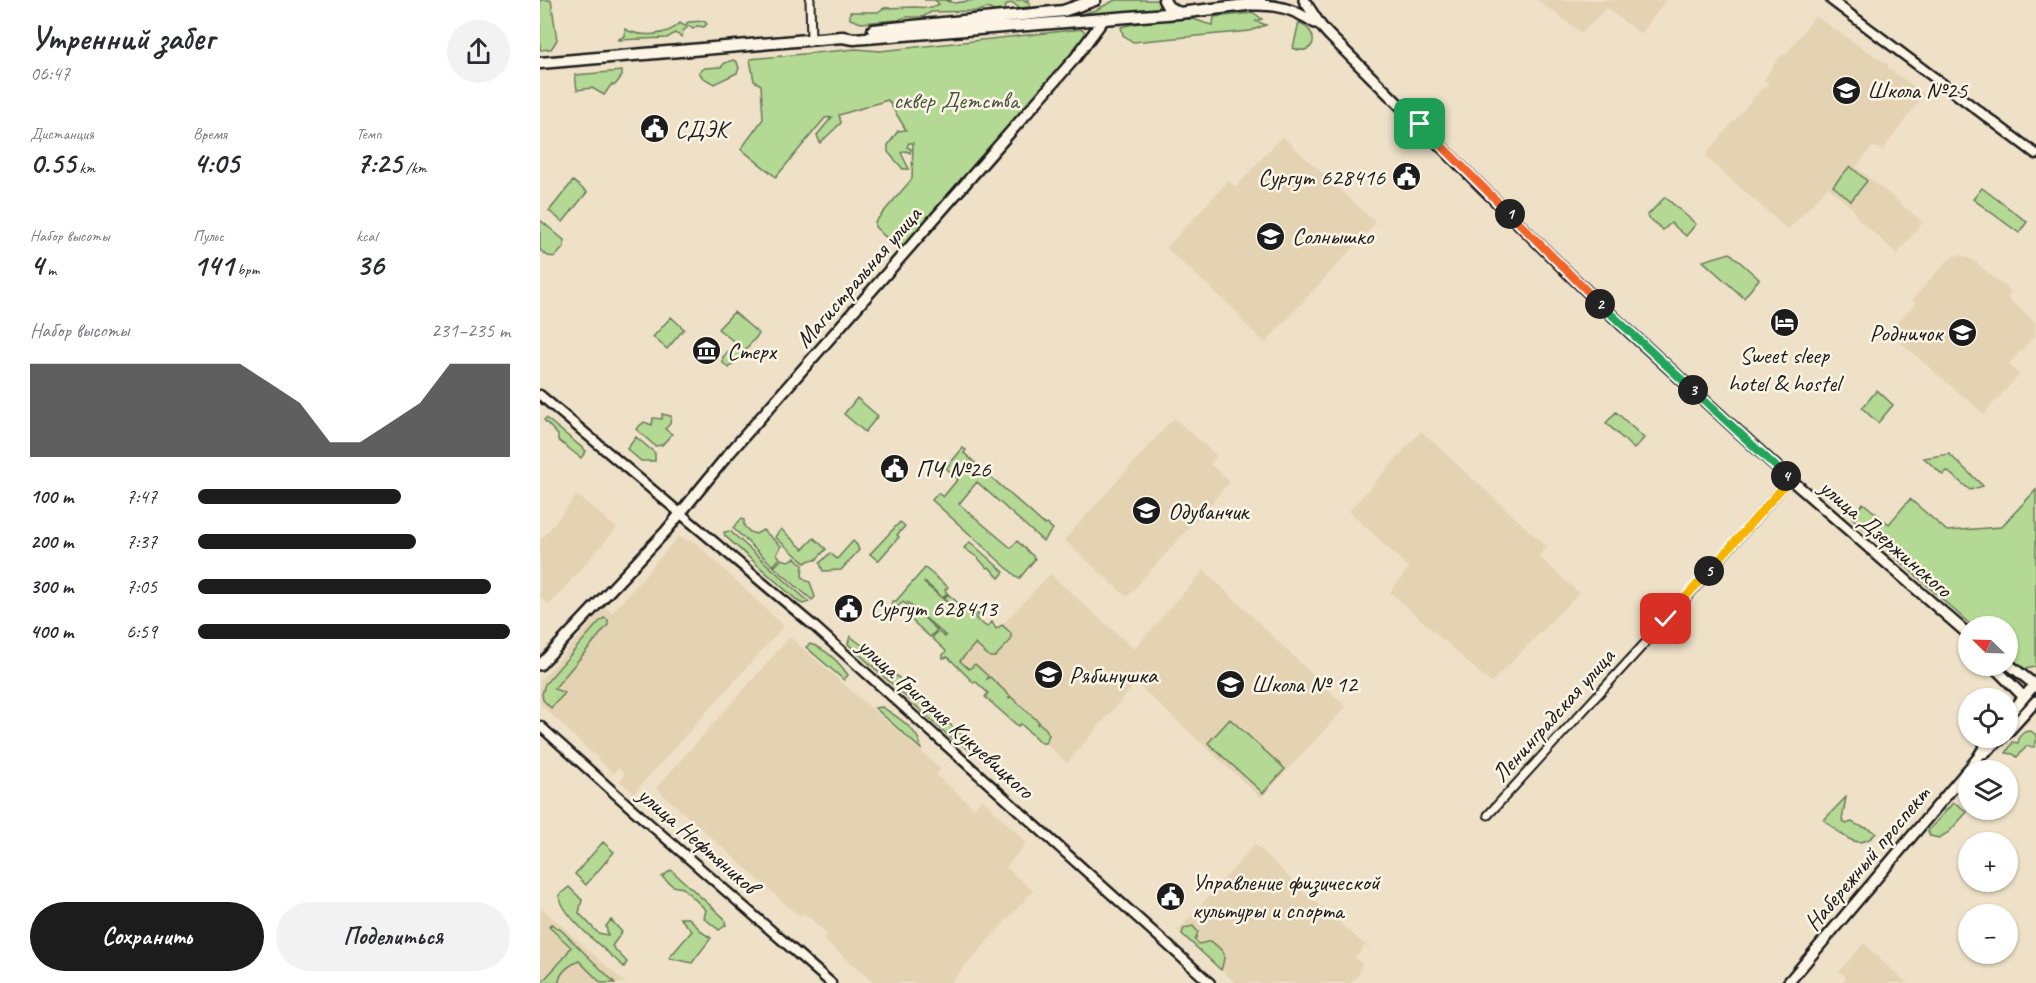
<!DOCTYPE html>
<html lang="ru">
<meta charset="utf-8">
<style>
body{margin:0;font-family:Caveat,sans-serif;background:#f2f2f3;color:#2b2b33;height:100vh;display:flex;flex-direction:column;font-size:22px;white-space:nowrap}
*{box-sizing:border-box;margin:0}
p{font-size:20px;color:#7c7c81}
.icon{flex:none;width:33px;height:33px;fill:none;stroke:currentColor;stroke-width:2;stroke-linecap:round;stroke-linejoin:round}
.map{position:relative;flex:1;overflow:hidden}
.drawer{display:flex;flex-direction:column;background:#fff;width:540px}
.drawer>*{flex:none}
.needle{width:39px;rotate:293deg}
.fabs{position:absolute;left:1418px;top:616px;display:grid;gap:12px}
.fabs a{display:grid;place-items:center;width:60px;height:60px;border-radius:50%;background:#fff;box-shadow:0 2px 4px #0004;font-size:30px}
.pin{position:absolute;display:grid;place-items:center;width:51px;height:51px;color:#fff;margin:-26px;border-radius:12px;box-shadow:0 3px 9px #0006}
.km{position:absolute;width:30px;height:30px;margin:-15px;border-radius:50%;background:#222;color:#fff;font-size:16px;line-height:30px;text-align:center}
.round{display:grid;place-items:center;flex:none;width:63px;height:63px;border-radius:32px;background:#f2f2f3}
.summary{display:flex;align-items:center;justify-content:space-between;height:102px;padding:0 30px}
h1{font-size:33px;font-weight:700;line-height:45px}
.stats{display:grid;grid-template-columns:repeat(3,1fr);gap:9px;height:102px;padding:6px 30px}
.stats div{display:grid;align-content:center}
.stats b{font-size:30px;font-weight:700}
.stats small{font-size:16px;font-weight:400}
.stats p{font-size:16px}
.chart{height:168px;padding:12px 30px}
.chart p{display:flex;justify-content:space-between}
.chart svg{width:100%;height:108px;margin-top:6px;fill:#1c1c1c;opacity:.7}
.cta{display:flex;gap:12px;margin-top:auto;padding:12px 30px}
.cta a{flex:1;height:69px;border-radius:36px;background:#1c1c1c;color:#fff;font-size:24px;font-weight:700;line-height:69px;text-align:center}
.cta a+a{background:#f2f2f3;color:#2b2b33}
ul{padding:0 30px;list-style:none;font-size:20px}
li{display:grid;grid-template-columns:96px 72px 1fr;align-items:center;height:45px}
li i{height:15px;border-radius:8px;background:#1c1c1c}
main{display:flex;flex:1;min-height:0}
.map>svg:first-child{display:block}
.built{fill:#e4d3b3}
.green{fill:#b3d994;stroke:#687a58;stroke-width:1.5}
.lines{fill:none;stroke-linecap:round;stroke-linejoin:round}
.minor-casing{stroke:#1c1c1c;stroke-width:11}
.tertiary-casing{stroke:#1c1c1c;stroke-width:13}
.secondary-casing{stroke:#1c1c1c;stroke-width:14}
.primary-casing{stroke:#1c1c1c;stroke-width:15}
.minor{stroke:#fcf5e5;stroke-width:7}
.tertiary{stroke:#fcf5e5;stroke-width:8}
.secondary{stroke:#fcf5e5;stroke-width:9}
.primary{stroke:#fcf5e5;stroke-width:10}
.split-1-casing{stroke:#fff;stroke-width:12}
.split-2-casing{stroke:#fff;stroke-width:12}
.split-3-casing{stroke:#fff;stroke-width:12}
.split-4-casing{stroke:#fff;stroke-width:12}
.split-5-casing{stroke:#fff;stroke-width:12}
.split-6-casing{stroke:#fff;stroke-width:12}
.split-1{stroke:#f0652b;stroke-width:8}
.split-2{stroke:#f0652b;stroke-width:8}
.split-3{stroke:#22a559;stroke-width:8}
.split-4{stroke:#22a559;stroke-width:8}
.split-5{stroke:#f5b400;stroke-width:8}
.split-6{stroke:#f5b400;stroke-width:8}
.labels{text-anchor:middle;dominant-baseline:central;stroke-width:5;stroke-linejoin:round;paint-order:stroke}
.poi-label{font-size:24px;fill:#1c1c1c;stroke:#fcf5e5;text-anchor:start}
.park-label{font-size:24px;fill:#495540;stroke:#fcf5e5}
.street-label{font-size:24px;fill:#1c1c1c;stroke:#fcf5e5}
</style>
<main>
<section class="drawer">
<div class="summary"><div><h1>Утренний забег</h1><p>06:47</p></div><a class="round"><svg class="icon" aria-label="share" viewBox="0 0 24 24"><path d="M12 15V3M7 8l5-5 5 5M5 13v7h14v-7"/></svg></a></div>
<div class="stats">
<div><p>Дистанция</p><b>0.55<small> km</small></b></div>
<div><p>Время</p><b>4:05</b></div>
<div><p>Темп</p><b>7:25<small> /km</small></b></div>
</div>
<div class="stats">
<div><p>Набор высоты</p><b>4<small> m</small></b></div>
<div><p>Пульс</p><b>141<small> bpm</small></b></div>
<div><p>kcal</p><b>36</b></div>
</div>
<div class="chart"><p><span>Набор высоты</span>231–235 m</p>
<svg viewBox="0 0 160 44" preserveAspectRatio="none"><path d="M0 44V6L10 6L20 6L30 6L40 6L50 6L60 6L70 6L80 14L90 22L100 38L110 38L120 30L130 22L140 6L150 6L160 6V44z"/></svg>
</div>
<ul>
<li><b>100 m</b>7:47<i style="width:65%"></i></li>
<li><b>200 m</b>7:37<i style="width:70%"></i></li>
<li><b>300 m</b>7:05<i style="width:94%"></i></li>
<li><b>400 m</b>6:59<i style="width:100%"></i></li>
</ul>
<div class="cta"><a>Сохранить</a><a>Поделиться</a></div>
</section>
<div class="map">
<svg width="1496" height="983" viewBox="0 0 1496 983">
<rect width="100%" height="100%" fill="#eee1c8"/>
<filter id="ink" filterUnits="userSpaceOnUse"><feTurbulence type="fractalNoise" baseFrequency=".0167" numOctaves="2"/><feDisplacementMap in="SourceGraphic" scale="12" xChannelSelector="R" yChannelSelector="G"/><feConvolveMatrix kernelMatrix="1 2 1 2 8 2 1 2 1" color-interpolation-filters="sRGB"/></filter>
<g filter="url(#ink)">
<path class="built" d="M997,0H1126L1101,34L1066,8L1042,33Z
M1275,16L1348,65V68L1384,94L1343,150L1333,146L1316,167L1383,222L1357,254L1315,216V211L1288,187L1248,230L1167,158L1166,154L1221,89L1229,85L1224,80L1239,57L1246,54Z
M742,136L836,223L725,343L701,320L699,314L626,248L688,181L696,187Z
M1422,255L1433,260L1471,292L1467,297L1495,322V335L1469,364L1479,375L1444,414L1348,332L1376,303L1372,300L1406,262L1414,256Z
M634,418L677,456L670,464L690,482L587,597L524,540Z
M881,431L1007,547L999,556L1039,593L951,683L850,592L869,568L809,511Z
M37,495L77,528L9,605L0,597V541Z
M138,537L156,543L244,626L94,793L80,781L85,774L82,771L78,768L74,774L0,704V681L65,607L72,613Z
M664,570L806,707L721,798L596,683L527,763L416,662L436,639L443,645L510,574L594,649Z
M250,637L401,769L396,775L434,808L442,799L487,843L466,867L493,891L410,983H334L283,939L287,934L264,913L260,917L116,788Z
M715,844L767,895L831,950L825,946L815,958L822,964L819,974L811,983H696L638,931Z
M3,909L85,983H0V913Z
M1324,943L1343,962L1367,983H1302L1306,978L1299,971Z"/>
<path class="green" d="M0,0H11L17,40L11,49L0,50Z
M384,0H412L406,1L415,3L434,0H490L486,1L490,4L489,7L479,8L473,3L467,4L464,10L453,11L448,8L439,11L391,12L383,17H366L358,20L321,23L310,19V12H338L344,8L375,7L392,8L399,4L395,0Z
M575,0H619L620,4L618,8L531,17L556,10Z
M714,13L722,19L716,21L726,25L710,31L593,42L583,35L581,27C598,22 632,18 650,19C657,19 665,24 673,25L674,17Z
M164,21L167,24L164,27L157,26L153,29L149,26L143,31L142,37L135,33L127,38L77,40L85,36V29C100,38 128,36 140,23L145,26L148,22Z
M759,22C784,36 772,57 753,48Z
M542,29L548,35L535,52L363,249L356,247L335,227V222L372,179L373,143H369L367,147L371,149L370,153L366,151L361,153L369,169H363L348,152V145L358,131L366,130L348,100L299,115L301,123L280,143L277,135L292,117L285,118L236,177L201,149L223,119L221,85L214,81L210,59L316,49L340,51Z
M193,60L197,62L199,68L197,73L174,84L162,77L159,72L165,68L181,67L185,63Z
M82,71V76L75,85H71L64,95L52,88L37,90L35,75Z
M1310,166L1327,181L1311,201L1293,186Z
M33,181L47,192L23,222L9,211Z
M1442,188L1487,222L1479,233L1433,199Z
M1125,197L1156,224L1146,236L1131,223L1123,230L1107,216Z
M0,220L24,240V247L15,257L8,256L0,250Z
M1190,253L1219,279L1204,298L1163,261Z
M194,312L219,334L189,368L183,363V357L196,343L178,329Z
M131,317L144,329L127,349L113,337Z
M1337,390L1353,405L1338,423L1322,408Z
M317,398L338,416L325,432L304,414Z
M1076,412L1104,438L1094,449L1066,423Z
M122,414L131,416L130,424L125,429L132,434L122,445L115,446L96,429L104,422L112,425L113,418L122,419Z
M6,418L46,451L41,458L18,440V435L4,420Z
M96,437L115,453V461H101L87,449Z
M423,448L426,450L424,453L505,525L507,524L513,529L503,541L437,482L419,504L471,548L477,541L493,556L495,559L479,579L392,500L398,493L403,497L418,479L406,468Z
M1409,454L1443,486L1430,490L1407,471L1403,475L1384,458Z
M1496,490V666C1484,672 1476,666 1467,658V627H1433L1312,518L1323,503L1349,524L1370,499L1407,531L1461,527Z
M201,519L204,520V526L210,532L216,534L223,530L241,546L237,554L240,558L233,566L193,528Z
M360,522L365,526L357,535L359,537L338,561L330,554Z
M241,529L263,549L274,538L286,549L276,560H270L265,563L235,537Z
M190,531L269,602L263,604L259,602L185,536L184,532Z
M313,541L317,545L319,550L301,570L283,571L280,563L290,553L297,559Z
M430,542L464,572L459,578L449,567L447,568L438,558L424,548Z
M255,558L263,565L262,576L265,580L270,582L275,597L272,600L234,567L242,559L248,561Z
M385,568L408,587L405,590L407,593L403,598L385,582L384,583L423,616L404,599L408,594L434,617L440,611H443L436,619L447,627L452,622L456,629L462,625L471,633V640L455,657H450L435,644L420,661L429,669L435,664L448,676L447,679L450,677L470,696L469,698L471,697L499,722L497,725L499,723L506,729L509,735L505,743H501L481,724L478,726L445,697L448,693L435,681L434,683L408,657L403,658V655L406,651L392,638L397,631L405,637L406,636L367,602L397,630L390,637L367,616L372,610L363,602L356,608L351,606L352,601H356Z
M64,618L68,620V625L14,689L25,693L11,708L3,700L2,694L5,684L58,623Z
M310,636L327,649L437,749L433,752L412,739L308,644Z
M270,644C285,648 299,662 308,675L304,680L266,647Z
M342,707C356,716 381,731 381,749L335,708Z
M690,719L745,769L723,793L668,743Z
M1491,731L1496,735V743L1494,747L1487,746L1477,757L1473,754L1466,753L1473,742L1478,743L1480,736L1484,732Z
M1306,797L1302,820L1306,824L1312,822C1320,828 1328,826 1336,833C1318,854 1300,833 1284,820Z
M1413,803L1418,805L1427,812L1409,832L1399,838L1390,836L1388,831Z
M63,842L74,852L46,885L35,874Z
M131,870L184,918L186,925L179,930L164,918L166,910L143,888L133,886L122,877Z
M29,887L42,900L39,913L58,933L68,935L66,926L71,920L82,932L72,946L87,962L84,967C67,951 22,917 19,895Z
M140,918H149L163,933L171,938L152,963L129,958L152,931Z
M11,924L21,930L75,983H61L39,961C30,965 19,972 19,983H1L23,959L31,947L9,927Z
M653,926L658,932L655,940L659,944L671,941C685,952 687,953 681,970L642,934L644,928Z"/>
<g class="lines">
<defs>
<path id="minor" d="M270,0L271,40
M948,815L1148,596L1250,479"/>
<path id="tertiary" d="M1291,0L1496,154
M0,395L275,627L670,983
M0,726L89,806L291,983"/>
<path id="secondary" d="M764,0L781,26L789,35L1028,273L1081,324L1250,479L1428,634
M712,5C736,4 754,9 775,23
M1467,663L1495,685
M0,665L126,531L186,457L536,57L564,19
M1453,666L1484,697
M1467,717L1496,683
M1467,733L1496,701
M1444,753L1462,738
M1248,983L1437,759L1450,738"/>
<path id="primary" d="M624,0L628,7L639,13
M333,30L523,11L555,0
M0,63L302,37L314,39L639,13L707,5L720,0"/>
</defs>
<use href="#minor" class="minor-casing"/>
<use href="#tertiary" class="tertiary-casing"/>
<use href="#secondary" class="secondary-casing"/>
<use href="#primary" class="primary-casing"/>
<use href="#minor" class="minor"/>
<use href="#tertiary" class="tertiary"/>
<use href="#secondary" class="secondary"/>
<use href="#primary" class="primary"/>
</g>
</g>
<g class="lines" filter="url(#ink)">
<defs>
<path id="split-1" d="M880,124L970,214"/>
<path id="split-2" d="M970,214L1060,304"/>
<path id="split-3" d="M1060,304L1153,390"/>
<path id="split-4" d="M1153,390L1246,476"/>
<path id="split-5" d="M1169,571L1250,479L1246,476"/>
<path id="split-6" d="M1126,619L1169,571"/>
</defs>
<use href="#split-1" class="split-1-casing"/>
<use href="#split-2" class="split-2-casing"/>
<use href="#split-3" class="split-3-casing"/>
<use href="#split-4" class="split-4-casing"/>
<use href="#split-5" class="split-5-casing"/>
<use href="#split-6" class="split-6-casing"/>
<use href="#split-1" class="split-1"/>
<use href="#split-2" class="split-2"/>
<use href="#split-3" class="split-3"/>
<use href="#split-4" class="split-4"/>
<use href="#split-5" class="split-5"/>
<use href="#split-6" class="split-6"/>
</g>
<defs>
<symbol id="school-disc" viewBox="-11 -11 22 22"><circle r="9.5" fill="#1c1c1c" stroke="#fcf5e5"/><path d="M0-5L7-2L0 1L-7-2ZM-4 1L0 2.5L4 1V4Q0 6-4 4Z" fill="#fff"/></symbol>
<symbol id="civic-disc" viewBox="-11 -11 22 22"><circle r="9.5" fill="#1c1c1c" stroke="#fcf5e5"/><path d="M-.6-6.5H3V-4.5H.6V-3L4-1V1h2V6H-6V1h2V-1L-.6-3ZM-1.2 2.5V6h2.4V2.5Z" fill="#fff"/></symbol>
<symbol id="hotel-disc" viewBox="-11 -11 22 22"><circle r="9.5" fill="#1c1c1c" stroke="#fcf5e5"/><path d="M-6-4.5h1.5V1H6V5H4.5V3h-9V5H-6ZM-4 0a1.8 1.8 0 1 1 3.6 0ZM.5 0V-2.5h3Q6-2.5 6 0Z" fill="#fff"/></symbol>
<symbol id="museum-disc" viewBox="-11 -11 22 22"><circle r="9.5" fill="#1c1c1c" stroke="#fcf5e5"/><path d="M0-6L6-3V-2H-6V-3ZM-5-1h2V3h-2ZM-1-1h2V3h-2ZM3-1h2V3H3ZM-6 4H6V6H-6Z" fill="#fff"/></symbol>
</defs>
<g fill-rule="evenodd">
<use href="#school-disc" x="1290" y="74" width="33" height="33"/>
<use href="#civic-disc" x="98" y="112" width="33" height="33"/>
<use href="#civic-disc" x="850" y="160" width="33" height="33"/>
<use href="#school-disc" x="714" y="220" width="33" height="33"/>
<use href="#hotel-disc" x="1228" y="306" width="33" height="33"/>
<use href="#school-disc" x="1406" y="316" width="33" height="33"/>
<use href="#museum-disc" x="150" y="334" width="33" height="33"/>
<use href="#civic-disc" x="338" y="452" width="33" height="33"/>
<use href="#school-disc" x="590" y="494" width="33" height="33"/>
<use href="#civic-disc" x="292" y="592" width="33" height="33"/>
<use href="#school-disc" x="492" y="658" width="33" height="33"/>
<use href="#school-disc" x="674" y="668" width="33" height="33"/>
<use href="#civic-disc" x="614" y="880" width="33" height="33"/>
</g>
<g class="labels">
<g class="poi-label">
<text x="1327" y="90">Школа №25</text>
<text x="135" y="129">СДЭК</text>
<text x="845" y="177" text-anchor="end">Сургут 628416</text>
<text x="752" y="236">Солнышко</text>
<text x="1402" y="333" text-anchor="end">Родничок</text>
<text x="187" y="351">Стерх</text>
<text x="1244" y="355" text-anchor="middle">Sweet sleep<tspan x="1244" dy="28">hotel &amp; hostel</tspan></text>
<text x="376" y="469">ПЧ №26</text>
<text x="628" y="511">Одуванчик</text>
<text x="330" y="608">Сургут 628413</text>
<text x="529" y="675">Рябинушка</text>
<text x="711" y="684">Школа № 12</text>
<text x="652" y="882">Управление физической<tspan x="652" dy="28">культуры и спорта</tspan></text>
</g>
<g class="park-label">
<text x="416" y="100">сквер Детства</text>
</g>
<g class="street-label">
<text transform="translate(318 277) rotate(-49)">Магистральная улица</text>
<text transform="translate(1346 538) rotate(41)">улица Дзержинского</text>
<text transform="translate(1013 715) rotate(-48)">Ленинградская улица</text>
<text transform="translate(406 718) rotate(42)">улица Григория Кукуевицкого</text>
<text transform="translate(158 840) rotate(41)">улица Нефтяников</text>
<text transform="translate(1327 858) rotate(-50)">Набережный проспект</text>
</g>
</g>
</svg>
<div class="fabs">
<a><svg class="needle" viewBox="-14 -14 28 28"><path d="M0-13l5 13h-10z" fill="#e53935"/><path d="M0 13l5-13h-10z" fill="#7c7c81"/></svg></a>
<a><svg class="icon" aria-label="locate" viewBox="0 0 24 24"><circle cx="12" cy="12" r="6"/><path d="M12 2v4M12 18v4M2 12h4M18 12h4"/></svg></a>
<a><svg class="icon" aria-label="layers" viewBox="0 0 24 24"><path d="M12 4l9 5-9 5-9-5zM3 14l9 5 9-5"/></svg></a>
<a>+</a>
<a>−</a>
</div>
<div class="pin" style="left:880px;top:124px;background:#1e9e55"><svg class="icon" aria-label="arrive" viewBox="0 0 24 24"><path d="M6 21V4h12l-3 4 3 4H6"/></svg></div>
<div class="pin" style="left:1126px;top:619px;background:#d93025"><svg class="icon" aria-label="check" viewBox="0 0 24 24"><path d="M5 12l5 5 9-10"/></svg></div>
<b class="km" style="left:970px;top:214px">1</b>
<b class="km" style="left:1060px;top:304px">2</b>
<b class="km" style="left:1153px;top:390px">3</b>
<b class="km" style="left:1246px;top:476px">4</b>
<b class="km" style="left:1169px;top:571px">5</b>
</div>
</main>
